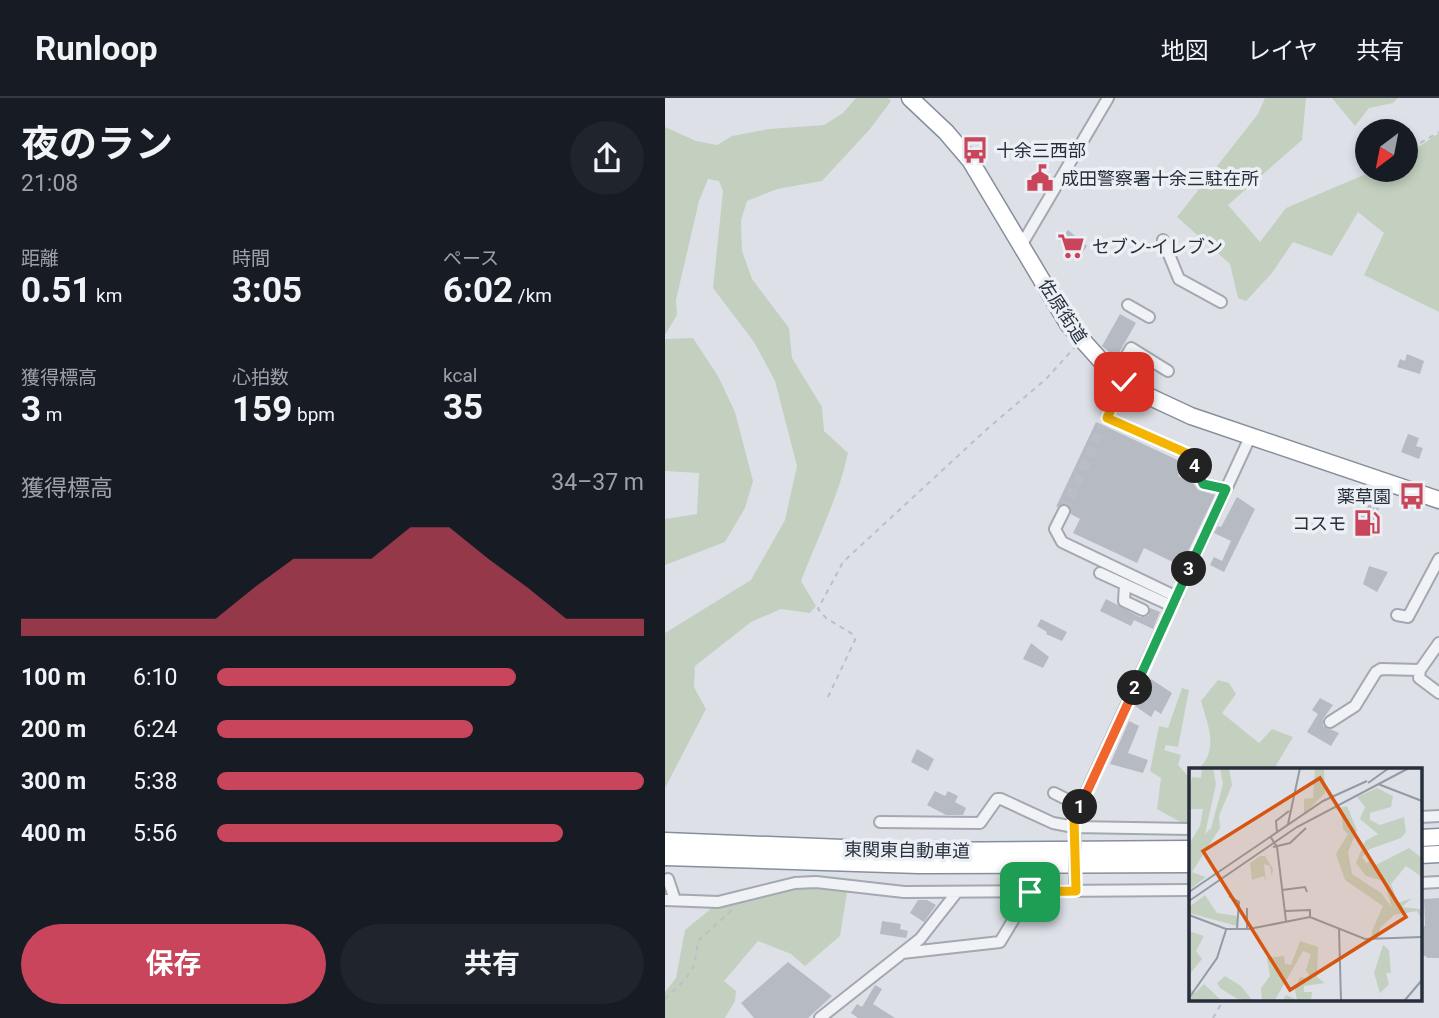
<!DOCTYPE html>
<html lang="ja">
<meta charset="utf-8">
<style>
body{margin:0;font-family:Roboto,"Noto Sans JP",sans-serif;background:#20242c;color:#f1f3f6;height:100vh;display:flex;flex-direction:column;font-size:26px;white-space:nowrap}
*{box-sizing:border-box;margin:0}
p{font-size:23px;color:#9ea1a6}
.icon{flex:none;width:38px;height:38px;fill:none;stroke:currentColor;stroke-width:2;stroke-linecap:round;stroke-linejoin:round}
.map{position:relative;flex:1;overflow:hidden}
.side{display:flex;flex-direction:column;background:#171b24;width:665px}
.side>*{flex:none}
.needle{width:46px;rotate:212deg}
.controls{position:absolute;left:690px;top:21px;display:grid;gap:14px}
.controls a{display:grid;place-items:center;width:63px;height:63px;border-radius:50%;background:#171b24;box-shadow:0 4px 10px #0003;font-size:35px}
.pin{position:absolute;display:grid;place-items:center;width:60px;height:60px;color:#fff;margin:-30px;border-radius:14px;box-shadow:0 4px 10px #0006}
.km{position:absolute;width:35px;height:35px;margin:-18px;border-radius:50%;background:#222;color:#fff;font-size:19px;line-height:35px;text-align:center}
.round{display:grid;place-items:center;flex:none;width:74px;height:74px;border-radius:37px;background:#20242c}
.head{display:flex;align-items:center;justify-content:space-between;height:119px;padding:0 21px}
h1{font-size:38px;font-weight:700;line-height:52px}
.metrics{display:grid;grid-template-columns:repeat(3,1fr);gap:10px;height:119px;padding:7px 21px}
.metrics div{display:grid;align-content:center}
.metrics b{font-size:35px;font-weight:700}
.metrics small{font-size:19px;font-weight:400}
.metrics p{font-size:19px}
.chart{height:196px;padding:14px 21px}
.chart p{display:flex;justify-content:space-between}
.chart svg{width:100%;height:126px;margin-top:7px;fill:#c9455b;opacity:.7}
.button{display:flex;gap:14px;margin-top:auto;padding:14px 21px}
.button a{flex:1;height:80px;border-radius:42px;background:#c9455b;color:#fff;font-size:28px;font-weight:700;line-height:80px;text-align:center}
.button a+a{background:#20242c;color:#f1f3f6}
ul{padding:0 21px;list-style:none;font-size:23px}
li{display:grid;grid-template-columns:112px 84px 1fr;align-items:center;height:52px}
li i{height:18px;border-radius:9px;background:#c9455b}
header{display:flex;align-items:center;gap:42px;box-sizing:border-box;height:98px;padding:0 35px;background:#171b24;border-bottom:2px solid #363941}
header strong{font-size:33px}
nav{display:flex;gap:38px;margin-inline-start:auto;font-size:24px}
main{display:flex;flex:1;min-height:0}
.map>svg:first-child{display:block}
.green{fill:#c3d0bf}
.building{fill:#b5bac3}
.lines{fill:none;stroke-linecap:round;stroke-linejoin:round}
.minor-tunnel{stroke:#b9bdc5;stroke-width:10;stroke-dasharray:10 5;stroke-linecap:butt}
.minor-casing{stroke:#a3a8b1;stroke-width:14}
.highway-casing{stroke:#858f9d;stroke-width:19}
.path{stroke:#bcbfc5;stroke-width:2;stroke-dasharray:5 5;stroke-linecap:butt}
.minor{stroke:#f0f2f5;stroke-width:10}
.highway{stroke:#fff;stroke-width:16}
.minor-bridge-casing{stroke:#a3a8b1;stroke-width:14;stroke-linecap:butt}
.minor-bridge{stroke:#f0f2f5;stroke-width:10}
.split-1-casing{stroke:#fff;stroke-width:14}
.split-2-casing{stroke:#fff;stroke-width:14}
.split-3-casing{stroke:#fff;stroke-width:14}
.split-4-casing{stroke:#fff;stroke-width:14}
.split-5-casing{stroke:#fff;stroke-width:14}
.split-1{stroke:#f5b400;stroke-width:9}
.split-2{stroke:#f0652b;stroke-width:9}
.split-3{stroke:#22a559;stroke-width:9}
.split-4{stroke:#22a559;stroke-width:9}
.split-5{stroke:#f5b400;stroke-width:9}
.labels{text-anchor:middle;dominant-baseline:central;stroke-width:7;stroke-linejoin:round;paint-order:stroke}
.poi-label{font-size:18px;fill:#272f3d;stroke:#ecf0f4;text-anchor:start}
.street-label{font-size:18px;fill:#272f3d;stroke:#ecf0f4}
.inset-road{fill:none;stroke:#949aa3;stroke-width:2}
.view{fill:#d55511;fill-opacity:0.15;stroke:#d55511;stroke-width:3.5}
.inset-edge{fill:none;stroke:#272f3d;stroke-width:3.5}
</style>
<header>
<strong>Runloop</strong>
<nav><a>地図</a><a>レイヤ</a><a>共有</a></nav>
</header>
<main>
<section class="side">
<div class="head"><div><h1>夜のラン</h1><p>21:08</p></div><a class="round"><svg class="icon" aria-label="share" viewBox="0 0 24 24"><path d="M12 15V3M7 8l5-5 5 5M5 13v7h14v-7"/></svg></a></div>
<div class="metrics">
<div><p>距離</p><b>0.51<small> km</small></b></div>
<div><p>時間</p><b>3:05</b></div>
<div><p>ペース</p><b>6:02<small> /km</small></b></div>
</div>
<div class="metrics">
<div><p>獲得標高</p><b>3<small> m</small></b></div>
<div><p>心拍数</p><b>159<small> bpm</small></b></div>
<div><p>kcal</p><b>35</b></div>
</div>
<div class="chart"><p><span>獲得標高</span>34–37 m</p>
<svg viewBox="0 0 160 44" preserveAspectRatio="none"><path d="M0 44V38L10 38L20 38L30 38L40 38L50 38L60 27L70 17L80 17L90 17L100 6L110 6L120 17L130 27L140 38L150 38L160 38V44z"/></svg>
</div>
<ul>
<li><b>100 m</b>6:10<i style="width:70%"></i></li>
<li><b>200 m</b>6:24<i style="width:60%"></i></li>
<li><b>300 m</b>5:38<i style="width:100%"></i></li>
<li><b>400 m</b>5:56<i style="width:81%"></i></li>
</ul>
<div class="button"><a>保存</a><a>共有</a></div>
</section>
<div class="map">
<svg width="774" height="920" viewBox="0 0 774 920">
<rect width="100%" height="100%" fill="#dde1e7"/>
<path class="green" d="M191,0H223L226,3L205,31L157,83L112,91L82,103L76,122L77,153L87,181L124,230L127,260L157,309L159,333L183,355C174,398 152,441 136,483L151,508L145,515L116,511L86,524L30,568L29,589L41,611L0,690V535L86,482L120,422L132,368L110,283L89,244L48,190L58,93L54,83L43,81L34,103L11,202L12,217L0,237V29L31,43L52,47L67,38L104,31L159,27L178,15Z
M600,0H641L637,42L563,107L595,144L621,110L708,73L725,76L740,72V68L751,62L749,52L774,35V214L699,177L719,135L693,114L667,158L628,144L607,175L581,203L573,200L565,166L512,119L593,16Z
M667,0H733L728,5L704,10L690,28Z
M28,240L53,278L70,314L88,383L80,410L60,444L0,467V421L32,416L34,375L0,373V241Z
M553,582L564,585L571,596L557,615L594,645L607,631L628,639L609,671H534C554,650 543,628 536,603Z
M517,590L524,592L513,649L501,647L499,652L516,657L513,667L525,680V726H519L492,711L496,680L485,673L494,628L503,630Z
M139,790L182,794L175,838L140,868L126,856L93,843L59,883L71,893L70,903L60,920H0V894L11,880L20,832L48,809Z"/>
<path class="building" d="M403,132L422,148L414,159L394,143Z
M455,216L471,225L451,260L437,248Z
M742,256L759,263L755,276L732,269L735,261L740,263Z
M431,324L519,365L513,378L529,386L533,392L550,397L516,468L479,450L472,465L408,435L415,421L406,416L402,406L391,409Z
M743,336L754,340L751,348L758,350L754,361L736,354Z
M572,399L590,411L559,474L545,467L549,459L557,463L566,443L549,435L553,428L556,429Z
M706,401L716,406L708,423L713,425L709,435L688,425L693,415L698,418Z
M704,468L723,474L712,494L698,486Z
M441,501L475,519L483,518L485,510L495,514L488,531L469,522L466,528L435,513Z
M376,521L402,534L397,543L381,536L382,534L372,528Z
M366,545L384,559L378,570L358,561Z
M486,581L507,595L496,616L490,612L486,619L470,608Z
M655,600L668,607L658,621V628L674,635L666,648L642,634L653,616L647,612Z
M464,623L474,628L463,655L483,662L478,675L445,666Z
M252,651L269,661L263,673L246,664Z
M270,693L280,698L283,693L293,698L290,704L301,710L298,717H281L262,707Z
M774,800V860H763L755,855V829L760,828L759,801Z
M253,802H262L271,807L259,824L245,815Z
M217,823L236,826L235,831L243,833L241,840L215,836Z
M123,864L167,898L143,920H89L76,905Z
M210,887L217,891L208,906L230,920H193L186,915L192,906L197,909Z"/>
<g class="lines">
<path class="minor-tunnel" d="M399,413L438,327"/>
<defs>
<path id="minor" d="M498,142L514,181L556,204
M357,146L443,0
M463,207L484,219
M450,277L466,250L503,273
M459,284L442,320L526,357L538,386L561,391
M399,413L390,431L397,444L512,499
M435,475L507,508
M460,487L459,503L478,512
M732,517L743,519L774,461
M774,545L755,572L754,580L774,595
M665,624L690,608L711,574L716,571L755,572
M389,695L415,708
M755,719L774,718
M215,724L315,725L332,701H336L388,725L409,729L526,731
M410,735L409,721L586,337
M3,781L10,802
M755,785L774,784
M0,802L53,804L130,785L151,784L239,794L526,792
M237,855L335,844L365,794
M155,920L255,841L292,794"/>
<path id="highway" d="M245,0L281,34L305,62L403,226L446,274L483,298L526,318L774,402
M755,740L774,739
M0,743L253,753L526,751
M755,757L774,756
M0,759L254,767L526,766"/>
</defs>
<use href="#minor" class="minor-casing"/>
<use href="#highway" class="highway-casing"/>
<path class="path" d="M694,37L724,22L736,33
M740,38L746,46L752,47L774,34
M163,599L190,542L189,537L161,520L153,511L178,464L322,331L381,281L409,250
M0,901L19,883L29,868L33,843L69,810
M548,920L559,901"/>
<use href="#minor" class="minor"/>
<use href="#highway" class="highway"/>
<defs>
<path id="minor-bridge" d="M410,735V786"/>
</defs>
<use href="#minor-bridge" class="minor-bridge-casing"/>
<use href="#minor-bridge" class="minor-bridge"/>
</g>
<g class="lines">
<defs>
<path id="split-1" d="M365,794L411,793L409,721L415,709"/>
<path id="split-2" d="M415,709L470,590"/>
<path id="split-3" d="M470,590L524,471"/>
<path id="split-4" d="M524,471L561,391L538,386L530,368"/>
<path id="split-5" d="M459,284L442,320L526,357L530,368"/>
</defs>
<use href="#split-1" class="split-1-casing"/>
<use href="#split-2" class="split-2-casing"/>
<use href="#split-3" class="split-3-casing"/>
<use href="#split-4" class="split-4-casing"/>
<use href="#split-5" class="split-5-casing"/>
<use href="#split-1" class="split-1"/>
<use href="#split-2" class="split-2"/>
<use href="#split-3" class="split-3"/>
<use href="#split-4" class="split-4"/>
<use href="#split-5" class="split-5"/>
</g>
<defs>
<symbol id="bus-bare" viewBox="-9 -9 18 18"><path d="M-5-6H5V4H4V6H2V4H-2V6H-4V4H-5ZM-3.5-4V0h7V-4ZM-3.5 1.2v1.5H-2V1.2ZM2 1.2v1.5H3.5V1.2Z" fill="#c9455b" stroke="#ecf0f4" stroke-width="2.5" paint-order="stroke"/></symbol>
<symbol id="civic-bare" viewBox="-9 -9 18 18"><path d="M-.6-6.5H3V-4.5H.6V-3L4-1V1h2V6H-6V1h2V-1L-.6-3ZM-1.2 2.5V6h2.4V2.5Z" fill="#c9455b" stroke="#ecf0f4" stroke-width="2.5" paint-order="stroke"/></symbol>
<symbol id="supermarket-bare" viewBox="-9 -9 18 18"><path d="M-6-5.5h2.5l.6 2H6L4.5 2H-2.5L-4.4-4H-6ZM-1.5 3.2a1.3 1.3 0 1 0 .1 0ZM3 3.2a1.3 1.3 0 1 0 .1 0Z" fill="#c9455b" stroke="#ecf0f4" stroke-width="2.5" paint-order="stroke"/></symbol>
<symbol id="fuel-bare" viewBox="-9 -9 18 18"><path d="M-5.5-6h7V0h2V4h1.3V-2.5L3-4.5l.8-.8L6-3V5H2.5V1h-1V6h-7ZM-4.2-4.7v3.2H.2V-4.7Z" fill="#c9455b" stroke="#ecf0f4" stroke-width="2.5" paint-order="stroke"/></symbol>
</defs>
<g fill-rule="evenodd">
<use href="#bus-bare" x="291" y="33" width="38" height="38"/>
<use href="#civic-bare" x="356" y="61" width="38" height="38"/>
<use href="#supermarket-bare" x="387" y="129" width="38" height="38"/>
<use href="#bus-bare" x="728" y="379" width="38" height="38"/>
<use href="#fuel-bare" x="683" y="406" width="38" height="38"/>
</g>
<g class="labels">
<g class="poi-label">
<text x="331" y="52">十余三西部</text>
<text x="396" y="80">成田警察署十余三駐在所</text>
<text x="427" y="148">セブン-イレブン</text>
<text x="726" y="398" text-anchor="end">薬草園</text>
<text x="681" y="425" text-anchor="end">コスモ</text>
</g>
<g class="street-label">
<text transform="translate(398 213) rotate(57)">佐原街道</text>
<text transform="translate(242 752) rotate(1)">東関東自動車道</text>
</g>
</g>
<g transform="translate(524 670)">
<rect width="233" height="233" fill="#dde1e7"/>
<path d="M13,0H24L27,16L16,66L22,60L34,16L31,0H40L43,17L30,48L31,60L3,104L17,109L0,122V76L11,58L14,41H0L1,20L3,9L12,10ZM126,0H135L136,25L115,46V31L124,30ZM188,20L204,28L202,39L181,45V52L191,57L215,49L217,64L212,70L181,81L173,89L177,95L183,92L187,97L220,80L233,90V109L217,98L202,116L209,135L223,130L213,139L231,141L233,152L228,143L205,147L191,160L188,171L183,169V163L194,138L156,112L147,86L159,66L154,61L152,42L145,41L158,38L168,62L159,84L163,106L192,125L203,140L195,113L177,108L167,95L176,73L189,66L171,51L176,39L168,29ZM71,88H76L84,101L83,109L81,98L75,96L77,114L75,108L63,112L61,95ZM16,127L28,145L48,148V158L0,145V139ZM0,163L15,168L7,183L13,191L0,207ZM111,173L129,179L128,209L136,215L115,218V224H123L122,232H94L97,227L108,232L106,222L111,209L122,211L117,202L122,186L114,183L86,232H73L72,220L81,208L78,190L95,188L96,196L102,197ZM194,177L200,182L202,205H197L200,216L191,225L185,205ZM36,208L52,218L63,232H50L31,220L28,215ZM15,216L32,232H0V220L6,225Z" fill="#c3d0bf"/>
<path class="inset-road" d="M179,15L200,0M189,16L233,33M99,56L111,0M88,64L87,53L100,43M81,68L88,79L97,153M84,79L101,75L117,60M93,122L116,119L118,124M0,124L134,33L178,13M40,128L50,134L48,161M0,133L108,59L220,0M96,143L121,142V149M0,147L37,161H60L121,149L176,171L233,169M150,161L152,232M58,162V140M0,230L28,190L37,162M216,232L233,212"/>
<path class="view" d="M131,10L217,149L101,222L14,83Z"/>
<rect width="233" height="233" class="inset-edge"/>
</g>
</svg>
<div class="controls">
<a><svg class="needle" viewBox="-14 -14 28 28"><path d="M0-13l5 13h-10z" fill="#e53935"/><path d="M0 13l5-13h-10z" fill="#9ea1a6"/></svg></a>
</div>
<div class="pin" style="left:365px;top:794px;background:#1e9e55"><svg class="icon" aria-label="arrive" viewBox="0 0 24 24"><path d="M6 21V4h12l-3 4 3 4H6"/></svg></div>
<div class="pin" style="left:459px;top:284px;background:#d93025"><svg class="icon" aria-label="check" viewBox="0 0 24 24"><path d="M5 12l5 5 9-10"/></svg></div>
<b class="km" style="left:415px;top:709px">1</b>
<b class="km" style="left:470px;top:590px">2</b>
<b class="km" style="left:524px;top:471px">3</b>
<b class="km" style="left:530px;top:368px">4</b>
</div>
</main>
